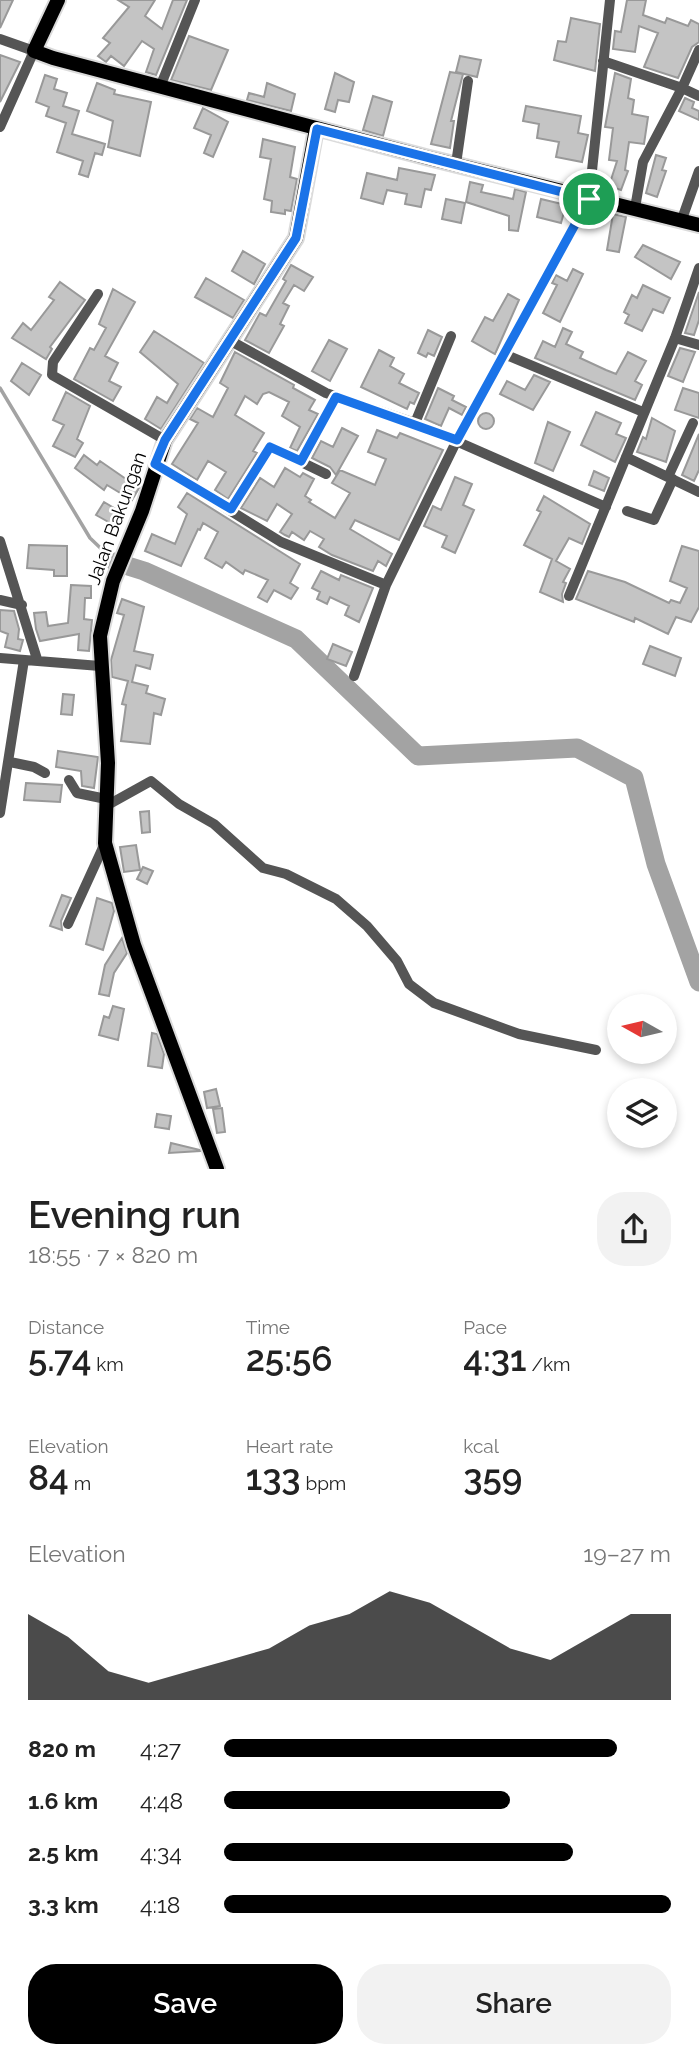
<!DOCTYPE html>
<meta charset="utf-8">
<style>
body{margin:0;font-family:Raleway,sans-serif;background:#f2f2f2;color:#222;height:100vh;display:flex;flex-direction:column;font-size:26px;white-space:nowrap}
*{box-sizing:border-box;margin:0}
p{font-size:23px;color:#767676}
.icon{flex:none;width:38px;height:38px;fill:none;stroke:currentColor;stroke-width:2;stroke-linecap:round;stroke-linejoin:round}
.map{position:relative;height:1169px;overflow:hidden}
.drawer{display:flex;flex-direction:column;background:#fff;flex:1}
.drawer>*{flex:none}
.needle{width:46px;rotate:278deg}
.tools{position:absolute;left:607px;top:994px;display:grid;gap:14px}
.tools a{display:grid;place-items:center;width:70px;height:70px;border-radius:50%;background:#fff;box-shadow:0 4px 10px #0003;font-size:35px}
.pin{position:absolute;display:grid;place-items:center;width:60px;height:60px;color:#fff;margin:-30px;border:4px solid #fff;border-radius:50%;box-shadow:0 2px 7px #0007}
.round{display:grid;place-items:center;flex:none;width:74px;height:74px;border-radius:28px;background:#f2f2f2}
.summary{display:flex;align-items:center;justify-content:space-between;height:119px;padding:0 28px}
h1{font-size:38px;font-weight:600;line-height:52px}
.metrics{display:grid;grid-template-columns:repeat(3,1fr);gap:10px;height:119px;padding:7px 28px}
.metrics div{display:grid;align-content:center}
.metrics b{font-size:35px;font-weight:600}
.metrics small{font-size:19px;font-weight:400}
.metrics p{font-size:19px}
.chart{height:196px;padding:14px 28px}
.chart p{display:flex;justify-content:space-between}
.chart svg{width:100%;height:126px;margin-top:7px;fill:#000;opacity:.7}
.cta{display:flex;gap:14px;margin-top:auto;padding:14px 28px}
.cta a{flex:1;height:80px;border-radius:28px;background:#000;color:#fff;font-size:28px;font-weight:600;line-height:80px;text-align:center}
.cta a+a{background:#f2f2f2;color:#222}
ul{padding:0 28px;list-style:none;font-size:23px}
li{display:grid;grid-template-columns:112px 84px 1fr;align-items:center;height:52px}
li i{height:18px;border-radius:9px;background:#000}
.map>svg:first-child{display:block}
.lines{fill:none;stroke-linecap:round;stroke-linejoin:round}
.stream{stroke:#a3a3a3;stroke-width:3.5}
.river{stroke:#a3a3a3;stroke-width:19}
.building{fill:#c4c4c4;stroke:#999;stroke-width:2}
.major-casing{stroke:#dbdbdb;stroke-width:18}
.minor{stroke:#555;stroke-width:10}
.major{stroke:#000;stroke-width:14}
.route-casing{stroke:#fff;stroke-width:14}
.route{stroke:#1a73e8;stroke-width:9}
.labels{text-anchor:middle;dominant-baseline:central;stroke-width:5;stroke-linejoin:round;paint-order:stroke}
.street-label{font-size:19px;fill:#000;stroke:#fff}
</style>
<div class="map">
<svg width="699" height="1169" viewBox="0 0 699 1169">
<rect width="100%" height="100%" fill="#fff"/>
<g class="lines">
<path class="stream" d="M0,388L90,538L115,562"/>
<path class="river" d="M115,562L144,571L296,639L418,756L577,748L634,778L656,864L699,982"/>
</g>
<path class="building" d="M0,0H13L0,28Z
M118,0H155L145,16L162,29L173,0H187L156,75L146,72L154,49L142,41L124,66L111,56L106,62L98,56L110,43L103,38L129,7Z
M627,0H646L643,15L665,23L667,18L688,26L691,20L699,24V42L692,47L678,78L644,67L658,33L639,26L635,52L613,49L615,31L621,32Z
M571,18L600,24L595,71L554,60L558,41L566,42Z
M189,36L228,50L211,90L171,80Z
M0,55L20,62L0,102Z
M460,56L481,60L477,77L456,72Z
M450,72L463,74L451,121H454L450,148L431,144Z
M335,73L354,82L349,102L338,100L335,112L325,109Z
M615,73L631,79L628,98L634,100L632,114L648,117L644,144L629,142L625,170L628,171L621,190L609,186L617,161L609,160L613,128L605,127Z
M45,75L57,79L54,89L67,93L63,106L79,111L72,134L105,144L102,155L95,153L88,177L79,174L83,161L57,152L66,123L46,116L49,107L36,102Z
M97,83L115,90L114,94L151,102L140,156L108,147L113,121L87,111Z
M267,83L295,94L291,111L247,100L249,93L264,97Z
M373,96L392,102L383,136L363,130Z
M685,98L694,102L692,108L699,111V120L679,111Z
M526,106L581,116L578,133L588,135L582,162L556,157L559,142L537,138L539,124L523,121Z
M203,108L228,122L213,157L204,153L211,135L194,128Z
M263,139L295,147L290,177L297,179L291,211L285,210V214L271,212L272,201L264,199L271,159L260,157Z
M656,155L666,158L662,170L666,171L657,197L646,193Z
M399,168L435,175L431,190L425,189L421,207L405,204L407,194L387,190L383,204L361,198L367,173L397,180Z
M470,182L483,185L481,192L513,199L515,189L526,192L518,231L509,230V216L466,202Z
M446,199L465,203L461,223L442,219Z
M541,199L566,205L561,223L537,217Z
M613,214L626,217L619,252L607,250Z
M643,245L680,262L671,279L635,257Z
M243,251L265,264L254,284L232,271Z
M291,265L313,277L304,291L294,285L283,303L289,306L280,324L284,326L269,353L245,340L260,313L266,316L286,281L283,279Z
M573,269L583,274L560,322L543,313L557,285L552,283L556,275L567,281Z
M206,278L244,300L233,318L195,297Z
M60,282L85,300L50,347L52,349L46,359L12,338L23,323L31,330L54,300L49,297Z
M643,285L670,298L663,313L653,309L642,331L625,323L629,315L624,312L632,295L637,298Z
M113,289L135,302L105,356L118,363L109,381L121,387L113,401L74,379L90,348L94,350L106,328L99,324Z
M699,292V320L694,335L685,333Z
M508,294L519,300L495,354L472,341L485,317L493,321Z
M563,328L572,332L566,344L583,352L580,358L606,370L616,374L628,352L646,361L635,381L642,385L635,400L535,358L543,341L555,347Z
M428,330L442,337L434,356L428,353L426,357L418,353Z
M154,331L204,363L161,429L145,419L157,397L167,403L178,384L140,352Z
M329,340L347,349L330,381L312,371Z
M680,348L695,352L683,382L668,376Z
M379,350L394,358L390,366L404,374L399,383L419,393L414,404L410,402L407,409L361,387Z
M235,352L294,385L293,388L315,400L309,410L318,414L297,451L290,448L300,427L282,416L289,402L269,392L263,394L257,404L245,396L235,415L264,433L253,451L257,453L228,499L215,490L226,472L208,461L197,480L172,464L198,423L190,419L197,408L213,417L228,388L220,383Z
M22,363L41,375L29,395L11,381Z
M534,375L550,382L533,410L500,394L507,381L525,390Z
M438,388L454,396L452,400L466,407L462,415L449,408L441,426L425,419Z
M683,388L699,393V418L675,410Z
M66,392L90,406L77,439L83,443L75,457L53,446L64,425L53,420Z
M596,412L621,423L616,434L626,438L615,462L581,445Z
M478 421a8 8 0 1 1 16 0a8 8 0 1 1-16 0Z
M652,418L675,431L666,462L637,452L643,437L646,439Z
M548,422L570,432L553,471L535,463Z
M342,428L358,436L336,475L330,467L312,458L321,441L333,447Z
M377,430L397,438L400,433L443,450L399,540L355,520L350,529L392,554L386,566L378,561L373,571L332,555L319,547L324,539L310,531L304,540L292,532L289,537L285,535L280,532L292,514L277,504L267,521L241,508L260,478L274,487L285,468L300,477L303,473L314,479L305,496L311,500L309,502L335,518L350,493L332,483L340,470L375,485L386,459L368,452Z
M699,434V470L694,481L682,475Z
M84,455L97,465L100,461L139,488L132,500L107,485L104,490L75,468Z
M594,471L609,478L604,491L589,485Z
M455,477L472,484L463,505L474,510L455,553L442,547L447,536L424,526L433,506L441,510Z
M187,493L300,564L290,583L298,588L291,599L274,590L267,602L258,597L268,580L245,570L243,574L226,562L222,568L205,558L218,532L203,523L200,530L198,529L181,566L145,551L152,534L175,544L187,514L178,507Z
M544,496L590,524L582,544L569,538L556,561L570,569L563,582L566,583L562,594L563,602L540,592L552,559L524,545L541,512L537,510Z
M104,502L119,511L112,524L96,515Z
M29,545L67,546V576H54V570L27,568Z
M682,546L699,551V607L691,622L676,617L668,634L635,618L634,622L576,599L588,571L625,582L669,603L671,600L680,603L687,588L670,581Z
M321,571L339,580L341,575L373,588L359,622L345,615L349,606L330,597L327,604L317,599L320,592L312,588Z
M71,585L91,586V598H85L84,619L92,620L89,651L78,650L79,634L40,641L36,629L34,613L46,612L48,626L68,623Z
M122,599L144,607L134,651L153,655L150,669L136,665L132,682L148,686L146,693L165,699L161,715L154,713L150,744L121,741L126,705L122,704L128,681L112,677L111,660L124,615L117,613Z
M0,610L14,611L19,629L18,639L23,640L20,651L5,647L8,634L0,631Z
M333,644L352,652L346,666L327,659Z
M650,646L681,658L675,676L643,664Z
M63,694L74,695L72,715L61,714Z
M58,751L98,757L94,788L82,786L81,771L56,767Z
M26,783L62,785L60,802L24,800Z
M149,811L150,832L142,833L140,812Z
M136,845L140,870L124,872L120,847Z
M143,867L153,871L147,884L137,879Z
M62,895L71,898L61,921L62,930L50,926Z
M97,898L112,903L114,911L103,950L86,944Z
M122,938L127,953L114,973L109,996L99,994L105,965Z
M113,1006L124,1009L118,1040L99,1035L104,1016L109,1018Z
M152,1033L157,1034L164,1054L162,1068L148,1066Z
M216,1089L220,1106L207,1108L204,1092Z
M222,1108L225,1132L217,1133L213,1109Z
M157,1114L171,1116L169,1129L155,1127Z
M171,1143L200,1150V1151L169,1153Z"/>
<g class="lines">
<defs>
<path id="major" d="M58,0L34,51L53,58L429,158L699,225
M217,1169L134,945L105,843L108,763L100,636L113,581L142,511L165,440L296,238L316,129"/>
</defs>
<use href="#major" class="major-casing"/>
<path class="minor" d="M0,39L34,51L0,127
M603,61L682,88L699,50
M160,87L195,0
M456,164L468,81
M635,208L643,162L682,88L699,96
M682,219L699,171
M98,294L53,362L52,375L165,440
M675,338L699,345
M229,340L326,393L415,423L606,507
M504,354L643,412
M415,423L451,336
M626,457L699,492
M301,461L336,397
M155,464L281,542L386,585
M668,477L693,423
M231,509L270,447L326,474
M627,511L654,520L673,479
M0,541L37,659
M569,596L675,338L699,268
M0,600L22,605
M0,658L100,666
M354,676L386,585L457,440L589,199L610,0
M10,762L34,767L45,773
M69,780L77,793L106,799
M106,806L151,781L179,804L214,824L263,868L286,874L336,899L367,926L397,961L409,984L434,1003L519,1034L596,1050
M0,813L24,660
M68,924L105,843"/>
<use href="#major" class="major"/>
</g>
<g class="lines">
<defs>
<path id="route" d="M317,129L589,199L457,440L336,397L301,461L270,447L231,509L155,464L165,440L296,238Z"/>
</defs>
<use href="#route" class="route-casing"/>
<use href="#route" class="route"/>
</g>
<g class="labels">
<g class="street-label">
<text transform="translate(116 518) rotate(-70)">Jalan Bakungan</text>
</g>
</g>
</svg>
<div class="tools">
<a><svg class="needle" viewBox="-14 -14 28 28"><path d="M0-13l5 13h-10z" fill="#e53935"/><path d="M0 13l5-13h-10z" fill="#767676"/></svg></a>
<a><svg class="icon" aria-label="layers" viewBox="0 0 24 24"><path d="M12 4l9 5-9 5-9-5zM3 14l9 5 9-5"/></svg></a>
</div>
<div class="pin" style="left:589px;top:199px;background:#1e9e55"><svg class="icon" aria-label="arrive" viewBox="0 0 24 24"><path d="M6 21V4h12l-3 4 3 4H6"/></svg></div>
</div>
<section class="drawer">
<div class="summary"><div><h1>Evening run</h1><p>18:55 · 7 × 820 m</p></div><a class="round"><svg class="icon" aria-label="share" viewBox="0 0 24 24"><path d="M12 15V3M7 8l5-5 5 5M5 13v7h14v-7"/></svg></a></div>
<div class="metrics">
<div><p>Distance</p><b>5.74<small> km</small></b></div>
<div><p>Time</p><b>25:56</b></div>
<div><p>Pace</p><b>4:31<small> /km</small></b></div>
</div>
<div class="metrics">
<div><p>Elevation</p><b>84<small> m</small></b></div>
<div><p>Heart rate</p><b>133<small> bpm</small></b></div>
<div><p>kcal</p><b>359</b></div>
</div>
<div class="chart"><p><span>Elevation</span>19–27 m</p>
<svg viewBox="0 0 160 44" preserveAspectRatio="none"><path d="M0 44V14L10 22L20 34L30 38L40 34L50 30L60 26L70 18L80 14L90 6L100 10L110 18L120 26L130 30L140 22L150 14L160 14V44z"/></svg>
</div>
<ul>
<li><b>820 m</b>4:27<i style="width:88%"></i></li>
<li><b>1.6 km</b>4:48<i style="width:64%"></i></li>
<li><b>2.5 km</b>4:34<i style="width:78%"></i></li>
<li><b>3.3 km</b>4:18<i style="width:100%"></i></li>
</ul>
<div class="cta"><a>Save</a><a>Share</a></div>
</section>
